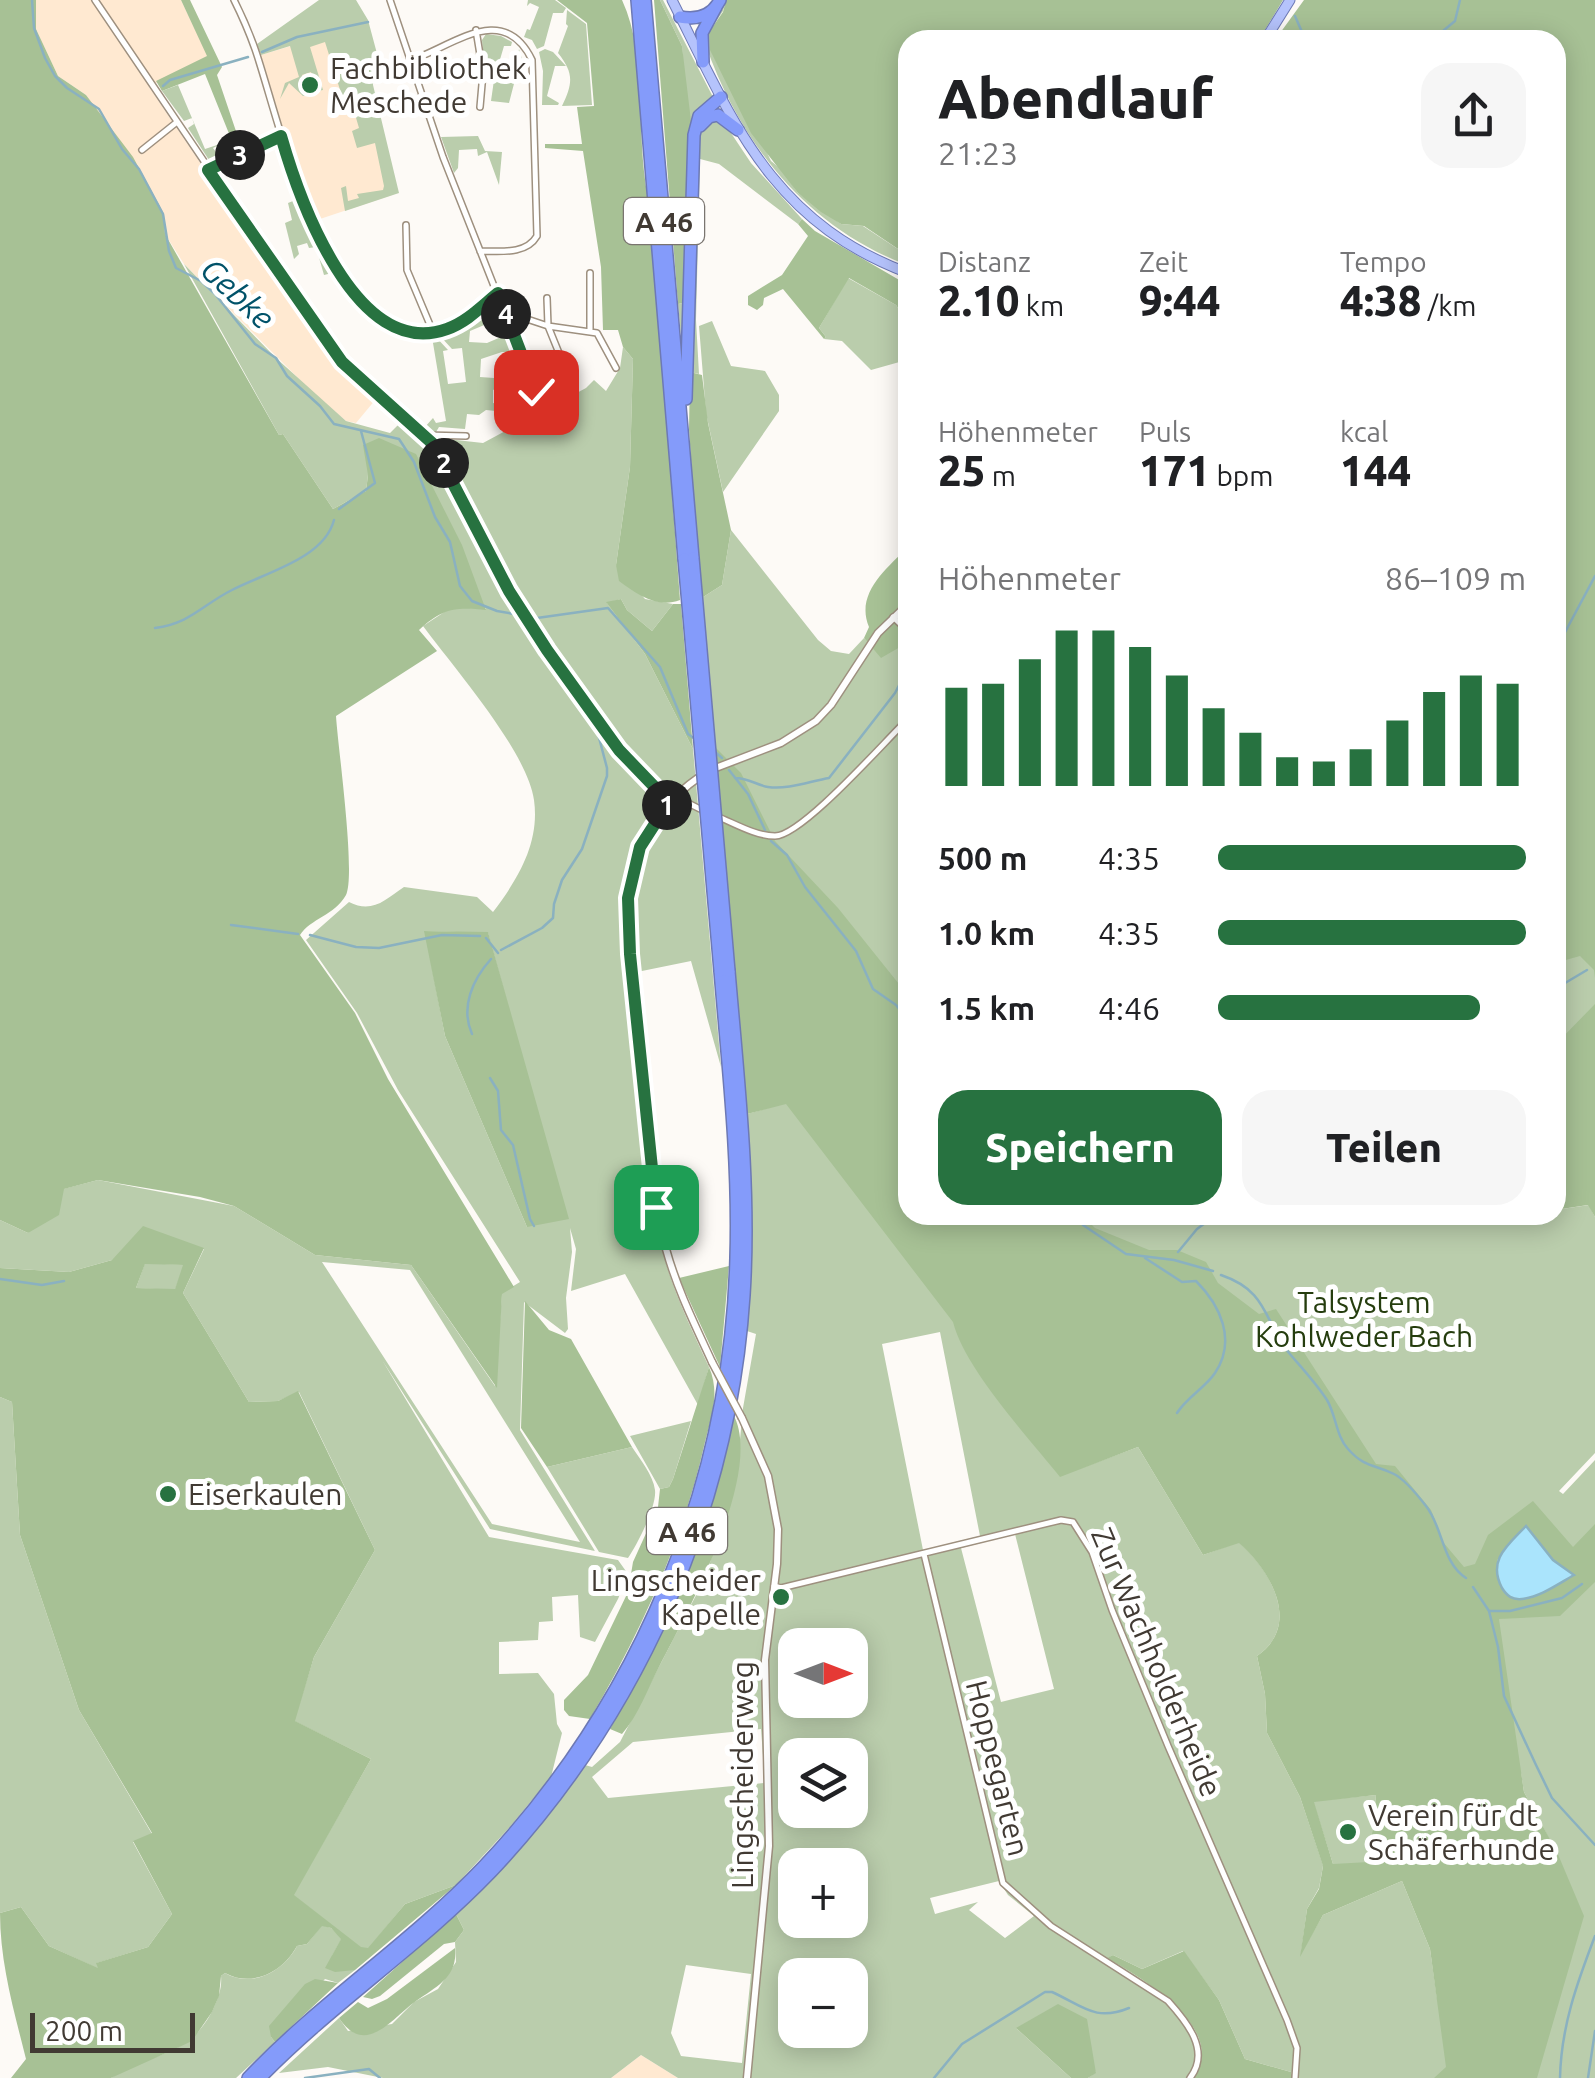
<!DOCTYPE html>
<html lang="de">
<meta charset="utf-8">
<style>
body{margin:0;font-family:Ubuntu,sans-serif;background:#f6f6f6;color:#202124;height:100vh;display:flex;flex-direction:column;font-size:38px;white-space:nowrap}
*{box-sizing:border-box;margin:0}
p{font-size:32px;color:#757577}
.icon{flex:none;width:55px;height:55px;fill:none;stroke:currentColor;stroke-width:2;stroke-linecap:round;stroke-linejoin:round}
.map{position:relative;flex:1;overflow:hidden}
.drawer{position:absolute;left:898px;top:30px;width:668px;height:1195px;display:flex;flex-direction:column;background:#fff;border-radius:30px;box-shadow:0 5px 25px #0003}
.drawer>*{flex:none}
.needle{width:65px;rotate:90deg}
.fabs{position:absolute;left:778px;top:1628px;display:grid;gap:20px}
.fabs a{display:grid;place-items:center;width:90px;height:90px;border-radius:20px;background:#fff;box-shadow:0 5px 25px #0003;font-size:50px}
.scale{position:absolute;left:30px;bottom:25px;width:165px;box-sizing:border-box;padding-left:10px;border:5px solid #413a33;border-top:0;font-size:28px;line-height:35px;white-space:nowrap;color:#413a33;-webkit-text-stroke:8px #fff;paint-order:stroke}
.pin{position:absolute;display:grid;place-items:center;width:85px;height:85px;color:#fff;margin:-42px;border-radius:20px;box-shadow:0 5px 15px #0006}
.km{position:absolute;width:50px;height:50px;margin:-25px;border-radius:50%;background:#222;color:#fff;font-size:28px;line-height:50px;text-align:center}
.round{display:grid;place-items:center;flex:none;width:105px;height:105px;border-radius:30px;background:#f6f6f6}
.headline{display:flex;align-items:center;justify-content:space-between;height:170px;padding:0 40px}
h1{font-size:55px;font-weight:800;line-height:75px}
.stats{display:grid;grid-template-columns:repeat(3,1fr);gap:15px;height:170px;padding:10px 40px}
.stats div{display:grid;align-content:center}
.stats b{font-size:42px;font-weight:800}
.stats small{font-size:28px;font-weight:400}
.stats p{font-size:28px}
.chart{height:280px;padding:20px 40px}
.chart p{display:flex;justify-content:space-between}
.chart svg{width:100%;height:180px;margin-top:10px;stroke:#277240;stroke-width:6}
.button{display:flex;gap:20px;margin-top:auto;padding:20px 40px}
.button a{flex:1;height:115px;border-radius:30px;background:#277240;color:#fff;font-size:40px;font-weight:800;line-height:115px;text-align:center}
.button a+a{background:#f6f6f6;color:#202124}
ul{padding:0 40px;list-style:none;font-size:32px}
li{display:grid;grid-template-columns:160px 120px 1fr;align-items:center;height:75px}
li i{height:25px;border-radius:12px;background:#277240}
.map>svg:first-child{display:block}
.built{fill:#ffe9d1}
.green{fill:#bacdac;fill-rule:evenodd}
.forest{fill:#a7c195;fill-rule:evenodd}
.water{fill:#aae4fc;stroke:#8ab1c0;stroke-width:2.5}
.lines{fill:none;stroke-linecap:round;stroke-linejoin:round}
.stream{stroke:#8ab1c0;stroke-width:2.5}
.minor-casing{stroke:#9e907f;stroke-width:8}
.tertiary-casing{stroke:#9e907f;stroke-width:9}
.primary-casing{stroke:#6d79b4;stroke-width:11}
.motorway-casing{stroke:#6d79b4;stroke-width:14}
.minor{stroke:#fff;stroke-width:5}
.tertiary{stroke:#fff;stroke-width:6}
.primary{stroke:#b5c3fc;stroke-width:9}
.motorway{stroke:#849bfa;stroke-width:11}
.tertiary-bridge-casing{stroke:#9e907f;stroke-width:9;stroke-linecap:butt}
.motorway-bridge-casing{stroke:#6d79b4;stroke-width:14;stroke-linecap:butt}
.tertiary-bridge{stroke:#fff;stroke-width:6}
.motorway-bridge{stroke:#849bfa;stroke-width:11}
.route-casing{stroke:#fff;stroke-width:20}
.route{stroke:#277240;stroke-width:12}
.poi-dot{fill:#277240;stroke:#fff;stroke-width:4}
.labels{text-anchor:middle;dominant-baseline:central;stroke-width:10;stroke-linejoin:round;paint-order:stroke}
.shield{fill:#fff;stroke:#7a7570;stroke-width:2.5}
.shield-label{font-size:28px;font-weight:bold;fill:#413a33}
.poi-label{font-size:30px;fill:#413a33;stroke:#fff;text-anchor:start}
.park-label{font-size:30px;fill:#253d0e;stroke:#fff}
.street-label{font-size:30px;fill:#413a33;stroke:#fff}
.water-label{font-size:32px;font-style:italic;fill:#005269;stroke:#fff}
</style>
<div class="map">
<svg width="1595" height="2078" viewBox="0 0 1595 2078">
<rect width="100%" height="100%" fill="#fdfaf6"/>
<path class="built" d="M36,0H181L208,56L149,87L319,339L376,399L356,423L346,421L311,391L184,264L165,234L164,214L86,95L58,76L36,29Z
M334,33L376,139L392,195L317,220L284,132L261,55Z
M641,2055L678,2078H611Z"/>
<path class="green" d="M319,0H356L368,20L383,76L373,80V85L399,193L345,211L341,188L346,186L348,201L359,198L357,194L383,190L384,186L375,143L357,148L352,131L359,128L354,111L347,112L325,42L310,47L323,90L318,91L311,72L302,75L307,95L303,96L289,83L280,99L285,83L299,77L290,46L261,55L257,44Z
M528,0H555L566,8L563,13H553L544,46L537,49L532,40L524,37L527,29L530,30L539,7L530,3L527,6Z
M660,0H663L713,97L698,113L685,347H682L678,304L683,303L688,138L682,46Z
M722,0H726L723,11L709,32L771,161L782,170L798,193L841,224L863,226L907,255V265C808,228 741,145 706,46L705,31Z
M567,10L586,24L592,105L562,106C573,83 574,73 558,53L568,26L566,24Z
M486,34L501,36L512,42L511,46H504L496,73L501,74V78L485,77L482,40Z
M519,49L528,77L516,76L509,103L491,101L494,80L513,78Z
M545,49L553,52L566,66H555L547,96L559,103L558,105H542L543,71L539,52Z
M178,85L205,149L223,143L213,148L219,156L209,160L188,128L194,124L192,118L184,121L162,91Z
M710,119L723,121L751,163L802,219L798,224L719,164L700,159L696,320L699,374L690,372L699,132Z
M478,136L485,151L502,152L499,185L487,152L478,156L477,149L459,150L458,168L454,173L441,137Z
M298,199L336,272L324,275L316,247L309,248L307,243L297,246L299,254L294,259L285,223L292,220L288,203Z
M184,264L276,358L346,421L390,433L401,422L426,442L438,438L483,443L586,388L594,380L606,391L620,368L623,347L633,359L630,467L616,565L645,599L673,604L652,631L627,610L621,599L607,603L645,654L693,749L721,1067L691,961L637,972L651,1119L642,1121C647,1165 651,1209 663,1252C673,1292 692,1330 709,1367L698,1405L625,1274L571,1291L576,1249L570,1228L572,1252L566,1298L568,1329L565,1333L524,1302L520,1430L595,1551L490,1529L382,1360L489,1537L618,1560L628,1574L618,1599L595,1642L580,1637L578,1595L552,1597L553,1621L539,1622L538,1640L499,1642V1674L538,1673L554,1694L557,1724L562,1733L551,1777L509,1828L456,1885L405,1904L369,1948H361L293,1895L371,1759L294,1721L314,1657L375,1550L299,1392L278,1401L249,1402L183,1293L204,1249L112,1260L69,1272L0,1268V1220L28,1233L63,1189L98,1180L234,1206L315,1255L411,1265L495,1386L502,1293L520,1282L398,1090L357,1013L306,940L349,902C372,914 385,900 404,887L477,897L493,912C518,879 540,843 534,800C527,751 454,668 423,626L452,607L486,609L368,475L366,491L333,509L283,434L279,435ZM425,931L488,933L515,1031L527,1227L445,1036ZM322,1262L410,1270L580,1542L492,1524Z
M848,278L896,305L907,321V365L903,361L871,370L842,341L824,339L826,337L819,328Z
M493,306L497,308L504,323H489L470,331L469,342L487,343L508,334L516,353L502,352L481,359L480,377L494,378L521,365L526,381L514,382L493,390V403L507,406L527,398L531,408L506,422L505,417L496,418V411L486,410L479,415L467,414L465,429L439,427L436,432L427,431L424,428L433,418L436,423L446,421L432,337L435,336L448,350L443,351L448,384L466,382L462,348L452,349L440,336L471,323Z
M712,321L731,366L765,371L779,395V411L723,492L706,413L699,326Z
M731,530L818,640L831,651L849,654L864,638L874,649L907,638V1102L711,743L700,599L722,585Z
M1595,950V1010L1555,1054V960Z
M746,1054L908,1215L1060,1476L1138,1447L1203,1555L1239,1542C1271,1571 1302,1625 1257,1656L1265,1694L1267,1733L1300,1797L1323,1865L1333,1864L1313,1801L1376,1795L1369,1863L1323,1866L1319,1888L1307,1909L1301,1953L1323,1915L1402,1881L1430,1949L1437,1998L1551,1842L1524,1792L1521,1773L1320,1627L1004,1215H1458L1468,1225L1527,1215H1555V1210L1589,1205L1595,1217V1453L1559,1491L1563,1494L1595,1460V2078H1293L1291,2072L1245,2059L1219,2000L1183,1951L1142,1969L1113,1955L1108,1958C1141,1978 1229,2029 1193,2078H1088L1096,2072L1016,2028L1071,2078H678L641,2055L611,2078H383L328,2067L279,2073L339,2018L348,2031L392,2024L414,2002L438,1989L456,1962L455,1942L464,1930L456,1914L524,1843L585,1765L592,1767L620,1742L706,1576L737,1471L743,1408L756,1334L747,1331L752,1267L747,1114L782,1104ZM940,1332L980,1536L923,1550L882,1344ZM1015,1534L1054,1689L1001,1702L961,1548ZM795,1645H850V1700H795ZM761,1729L765,1783L608,1798L592,1777L633,1742ZM795,1755H850V1810H795ZM795,1865H850V1920H795ZM999,1881L1008,1895L1034,1916L1005,1938L969,1910L978,1902L935,1914L930,1898ZM686,1965L751,1974L742,2063L681,2056L671,2033ZM795,1975H850V2030H795Z
M145,1263L184,1265L175,1290L136,1288Z
M0,1397L12,1402L20,1535L79,1710L152,1834L133,1842L172,1914L148,1947L97,1963L99,1969L49,1946L21,1907L0,1913Z
M691,1421L673,1479L669,1487L660,1489L630,1436Z
M632,1447C640,1459 653,1475 655,1490C657,1506 637,1545 628,1558L599,1552L547,1467Z
M322,1925L331,1928L342,1938L332,1956L341,1969L355,1970L338,1983L325,1979L271,2037L275,2042L236,2078H111C152,2051 191,2058 214,2007C219,1996 222,1987 221,1976L225,1973C252,1989 284,1971 297,1946L307,1944Z"/>
<path class="forest" d="M0,0H36V29L58,76L86,95L133,157L164,214L165,234L279,435L283,434L333,509L366,491L368,475L363,445L379,438L416,454L462,545L486,610C455,607 443,608 419,630L437,651L336,716C338,748 356,874 346,895C335,915 310,919 300,935L355,1013L388,1079L514,1287L502,1294L497,1388L411,1265L315,1255L234,1206L200,1197L98,1180L64,1189L59,1215L28,1233L0,1220Z
M181,0H190L222,67L217,75L240,143L234,146L205,74L162,91L156,81L207,56Z
M557,0H622C650,60 633,145 651,210L680,600C657,609 637,594 619,581L616,565L630,467L633,359L623,347L618,330H603L601,267L583,151L545,148V144H582L577,107L594,106L587,23Z
M654,0H660L682,46L691,121L683,303L678,304Z
M726,0H1283L1259,40H908L907,255L864,226L841,224L821,212L798,193L751,133L710,50L709,32L723,12Z
M1304,0H1595V978L1594,970L1580,956L1555,963V40H1275Z
M802,219L815,231L901,281L907,289V321L896,305L849,278L819,328L826,337L824,339L783,289L764,298L763,305L757,310L748,305V296L782,275L808,236L798,224Z
M690,372L702,375L708,423L731,530L722,585L700,599L689,429Z
M907,548V643L881,658L864,638L869,627C855,594 886,569 907,548Z
M621,599L627,610L652,631L673,604H681L693,749L645,654L606,602Z
M711,743L741,773L775,841L838,908L907,994L908,1215H1082L1095,1228L1149,1250H1177L1206,1262L1218,1283L1259,1314L1276,1309L1376,1464L1395,1466L1431,1510L1443,1542L1464,1567L1475,1564L1488,1535L1533,1501L1573,1547L1595,1524V1582L1560,1616L1499,1619L1524,1792L1557,1852L1584,1916L1537,2078H1434L1446,2067L1430,1949L1402,1881L1323,1915L1300,1957L1307,1909L1319,1889L1323,1866L1300,1797L1267,1733L1265,1694L1257,1656C1302,1625 1271,1571 1239,1543L1203,1555L1138,1447L1060,1477C1028,1437 965,1369 953,1322L786,1104L747,1114ZM1526,1527L1553,1560L1573,1575L1528,1597H1509L1497,1576V1560ZM1376,1795L1369,1862L1333,1864L1314,1802Z
M424,931L488,932L569,1219L527,1227L445,1036Z
M1595,1004V1217L1588,1205L1555,1210V1045Z
M143,1226L204,1248L183,1293L249,1402L278,1401L298,1391L375,1550L314,1657L295,1721L371,1759L294,1895L361,1947L368,1948L405,1904L456,1885L355,1970L335,1972L325,1968L341,1939L331,1928L322,1926L307,1944L297,1946C283,1972 252,1988 225,1973L221,1976L219,1996L212,2012L192,2041L175,2049L111,2078H11L26,2059C14,2011 0,1963 0,1913L21,1907L49,1946L98,1968L96,1963L148,1947L172,1914L133,1841L152,1833L79,1710L20,1535L12,1402L0,1397V1268L69,1272L112,1260ZM145,1264L183,1265L175,1289L136,1288Z
M729,1266L720,1367L679,1278Z
M525,1301L549,1330L571,1339L632,1447L547,1467L521,1428Z
M709,1367C720,1393 712,1415 705,1442C683,1541 641,1631 590,1719L569,1716L564,1710V1700L588,1675L628,1592L633,1562L658,1507L660,1489L669,1487L673,1479Z
M733,1414C765,1471 687,1613 659,1667C648,1688 638,1716 622,1734L610,1729C666,1630 711,1526 733,1414Z
M456,1914L464,1930L455,1942L444,1944L380,1996L372,1999L363,1997Z
M455,1948C458,1977 437,1986 416,2001C392,2018 366,2058 339,2018L358,2002L368,2008L387,1999Z
M1184,1951L1219,2000L1245,2059L1291,2072L1293,2078H1193C1230,2029 1140,1977 1107,1958L1113,1955L1142,1969Z
M315,1979L338,1983L275,2042L271,2037L269,2026L305,1984Z
M1058,2004L1087,2019L1096,2073L1088,2078H1071L1016,2028Z"/>
<path class="water" d="M1526,1526L1553,1560L1574,1575C1558,1584 1540,1597 1522,1599C1512,1600 1507,1596 1502,1588C1487,1560 1508,1545 1526,1526Z"/>
<g class="lines">
<path class="stream" d="M32,0L34,28L45,58L55,76L67,88L99,109L122,149L139,169L163,214L169,251L176,268L201,281L215,294L255,344L276,358L287,376L320,406L334,424L399,439L414,462L435,517L450,542L460,586L472,601L497,611L537,618L608,608L660,667L688,734L695,739
M1295,16L1302,32L1326,40
M1432,40L1455,21L1460,0
M262,52L297,37L368,22
M163,86L170,80L248,57
M339,509L375,483L361,431
M155,628C191,623 202,605 232,590C264,573 324,559 334,520
M1555,651L1595,576
M714,751L722,758
M729,770L748,794L765,830
M735,778C749,778 756,785 768,787C787,790 811,781 829,778L895,693L908,668
M771,841L787,855L805,887L856,951L873,989L896,1005L908,1020
M231,925L298,934
M310,935L356,947L379,948L442,935L480,936
M486,938L498,953
M501,950L542,928L553,918L554,904L562,880L582,849L607,776V768L597,730L516,615
M1555,989L1587,970
M472,1034C460,1007 473,979 491,959
M490,1078L498,1091L501,1130L513,1145L530,1219L534,1226
M1076,1215L1083,1225L1126,1254L1174,1260L1213,1271
M1178,1252L1197,1229L1216,1215
M1145,1258L1182,1282L1196,1281C1220,1305 1237,1340 1215,1373C1205,1388 1187,1397 1177,1413
M1221,1275C1268,1291 1263,1319 1289,1353C1302,1368 1316,1383 1327,1400C1336,1415 1336,1436 1348,1449C1365,1468 1374,1464 1394,1474C1404,1479 1419,1497 1426,1506C1443,1527 1442,1563 1466,1578
M0,1279L42,1285L64,1281
M1473,1587L1489,1611L1498,1647L1504,1696L1536,1765L1552,1798L1595,1845
M1490,1611H1510L1562,1598L1582,1584
M305,2078L369,2069L380,2078
M934,2078L962,2044L1045,1992H1052C1083,2006 1095,2022 1129,2008
M1560,2078C1561,2027 1577,1983 1595,1936
M1588,2078L1595,2031"/>
<defs>
<path id="minor" d="M95,0L327,343L357,377L432,443L509,591L547,650L619,750L669,802
M234,0C242,16 249,32 255,49C281,124 325,346 434,332C460,328 479,309 498,293
M390,0L443,157L543,410
M476,30L483,73L480,107
M409,61C452,47 503,0 532,60L537,236C526,255 500,251 480,251
M142,150L177,122
M208,169L281,136
M406,225L407,270L433,332
M547,298L548,326L563,363
M506,312L548,326L590,332V273
M590,332L597,333L616,368
M425,435L466,436
M893,617L908,631
M682,800L706,812
M716,816C734,823 755,836 775,836C802,836 884,742 908,719
M924,1554L1003,1883L1051,1926L1168,2001C1187,2022 1211,2051 1190,2078
M774,1586L781,1588L1061,1520L1073,1522L1092,1552L1112,1610L1168,1746L1287,2020L1297,2048L1295,2078"/>
<path id="tertiary" d="M713,769L781,743L816,721L831,705L878,633L908,604
M702,775C670,797 645,826 634,864C618,920 634,988 639,1046C646,1113 647,1184 666,1249C677,1289 695,1325 712,1362
M742,1418L768,1476L778,1529L777,1564L765,1660L769,1846L747,2078"/>
<path id="primary" d="M672,0C733,121 770,221 908,273
M1265,40L1290,0"/>
<path id="motorway" d="M637,0L684,559
M645,0L693,558
M680,17C696,20 712,16 720,0
M703,62L702,33L716,7
M700,126L709,117L718,115L738,130
M686,399L694,135L699,116L721,97
M248,2078C321,2001 411,1943 484,1866C640,1701 730,1485 736,1258C739,1163 728,1066 720,971
M260,2078C332,2004 419,1947 491,1872C639,1715 730,1510 744,1295C751,1187 738,1078 729,971"/>
</defs>
<use href="#minor" class="minor-casing"/>
<use href="#tertiary" class="tertiary-casing"/>
<use href="#primary" class="primary-casing"/>
<use href="#motorway" class="motorway-casing"/>
<use href="#minor" class="minor"/>
<use href="#tertiary" class="tertiary"/>
<use href="#primary" class="primary"/>
<use href="#motorway" class="motorway"/>
<defs>
<path id="tertiary-bridge" d="M712,1362L742,1418"/>
<path id="motorway-bridge" d="M693,558L729,971
M684,559L720,971"/>
</defs>
<use href="#tertiary-bridge" class="tertiary-bridge-casing"/>
<use href="#motorway-bridge" class="motorway-bridge-casing"/>
<use href="#tertiary-bridge" class="tertiary-bridge"/>
<use href="#motorway-bridge" class="motorway-bridge"/>
</g>
<g class="lines">
<defs>
<path id="route" d="M536,392L498,293C482,306 467,322 447,329C356,362 299,199 281,136L208,170L342,362L432,443L509,591L547,650L619,750L669,802L640,847L628,898L630,954L656,1207"/>
</defs>
<use href="#route" class="route-casing"/>
<use href="#route" class="route"/>
</g>
<g class="poi-dot">
<circle cx="310" cy="85" r="10"/>
<circle cx="168" cy="1494" r="10"/>
<circle cx="781" cy="1597" r="10"/>
<circle cx="1348" cy="1832" r="10"/>
</g>
<g class="labels">
<g class="shield">
<rect x="624" y="198" width="80" height="46" rx="8"/>
<rect x="647" y="1508" width="80" height="46" rx="8"/>
</g>
<g class="shield-label">
<text x="664" y="221">A 46</text>
<text x="687" y="1531">A 46</text>
</g>
<g class="poi-label">
<text x="330" y="68">Fachbibliothek<tspan x="330" dy="34">Meschede</tspan></text>
<text x="188" y="1494">Eiserkaulen</text>
<text x="761" y="1580" text-anchor="end">Lingscheider<tspan x="761" dy="34">Kapelle</tspan></text>
<text x="1368" y="1815">Verein für dt<tspan x="1368" dy="34">Schäferhunde</tspan></text>
</g>
<g class="park-label">
<text x="1364" y="1302">Talsystem<tspan x="1364" dy="34">Kohlweder Bach</tspan></text>
</g>
<g class="street-label">
<text transform="translate(1157 1662) rotate(67)">Zur Wachholderheide</text>
<text transform="translate(998 1768) rotate(76)">Hoppegarten</text>
<text transform="translate(742 1775) rotate(-90)">Lingscheiderweg</text>
</g>
<g class="water-label">
<text transform="translate(238 293) rotate(43)">Gebke</text>
</g>
</g>
</svg>
<div class="fabs">
<a><svg class="needle" viewBox="-14 -14 28 28"><path d="M0-13l5 13h-10z" fill="#e53935"/><path d="M0 13l5-13h-10z" fill="#757577"/></svg></a>
<a><svg class="icon" aria-label="layers" viewBox="0 0 24 24"><path d="M12 4l9 5-9 5-9-5zM3 14l9 5 9-5"/></svg></a>
<a>+</a>
<a>−</a>
</div>
<div class="scale">200 m</div>
<div class="pin" style="left:656px;top:1207px;background:#1e9e55"><svg class="icon" aria-label="arrive" viewBox="0 0 24 24"><path d="M6 21V4h12l-3 4 3 4H6"/></svg></div>
<div class="pin" style="left:536px;top:392px;background:#d93025"><svg class="icon" aria-label="check" viewBox="0 0 24 24"><path d="M5 12l5 5 9-10"/></svg></div>
<b class="km" style="left:667px;top:805px">1</b>
<b class="km" style="left:444px;top:463px">2</b>
<b class="km" style="left:240px;top:155px">3</b>
<b class="km" style="left:506px;top:314px">4</b>
<section class="drawer">
<div class="headline"><div><h1>Abendlauf</h1><p>21:23</p></div><a class="round"><svg class="icon" aria-label="share" viewBox="0 0 24 24"><path d="M12 15V3M7 8l5-5 5 5M5 13v7h14v-7"/></svg></a></div>
<div class="stats">
<div><p>Distanz</p><b>2.10<small> km</small></b></div>
<div><p>Zeit</p><b>9:44</b></div>
<div><p>Tempo</p><b>4:38<small> /km</small></b></div>
</div>
<div class="stats">
<div><p>Höhenmeter</p><b>25<small> m</small></b></div>
<div><p>Puls</p><b>171<small> bpm</small></b></div>
<div><p>kcal</p><b>144</b></div>
</div>
<div class="chart"><p><span>Höhenmeter</span>86–109 m</p>
<svg viewBox="0 0 160 44" preserveAspectRatio="none"><path d="M5 44V20M15 44V19M25 44V13M35 44V6M45 44V6M55 44V10M65 44V17M75 44V25M85 44V31M95 44V37M105 44V38M115 44V35M125 44V28M135 44V21M145 44V17M155 44V19"/></svg>
</div>
<ul>
<li><b>500 m</b>4:35<i style="width:100%"></i></li>
<li><b>1.0 km</b>4:35<i style="width:100%"></i></li>
<li><b>1.5 km</b>4:46<i style="width:85%"></i></li>
</ul>
<div class="button"><a>Speichern</a><a>Teilen</a></div>
</section>
</div>
